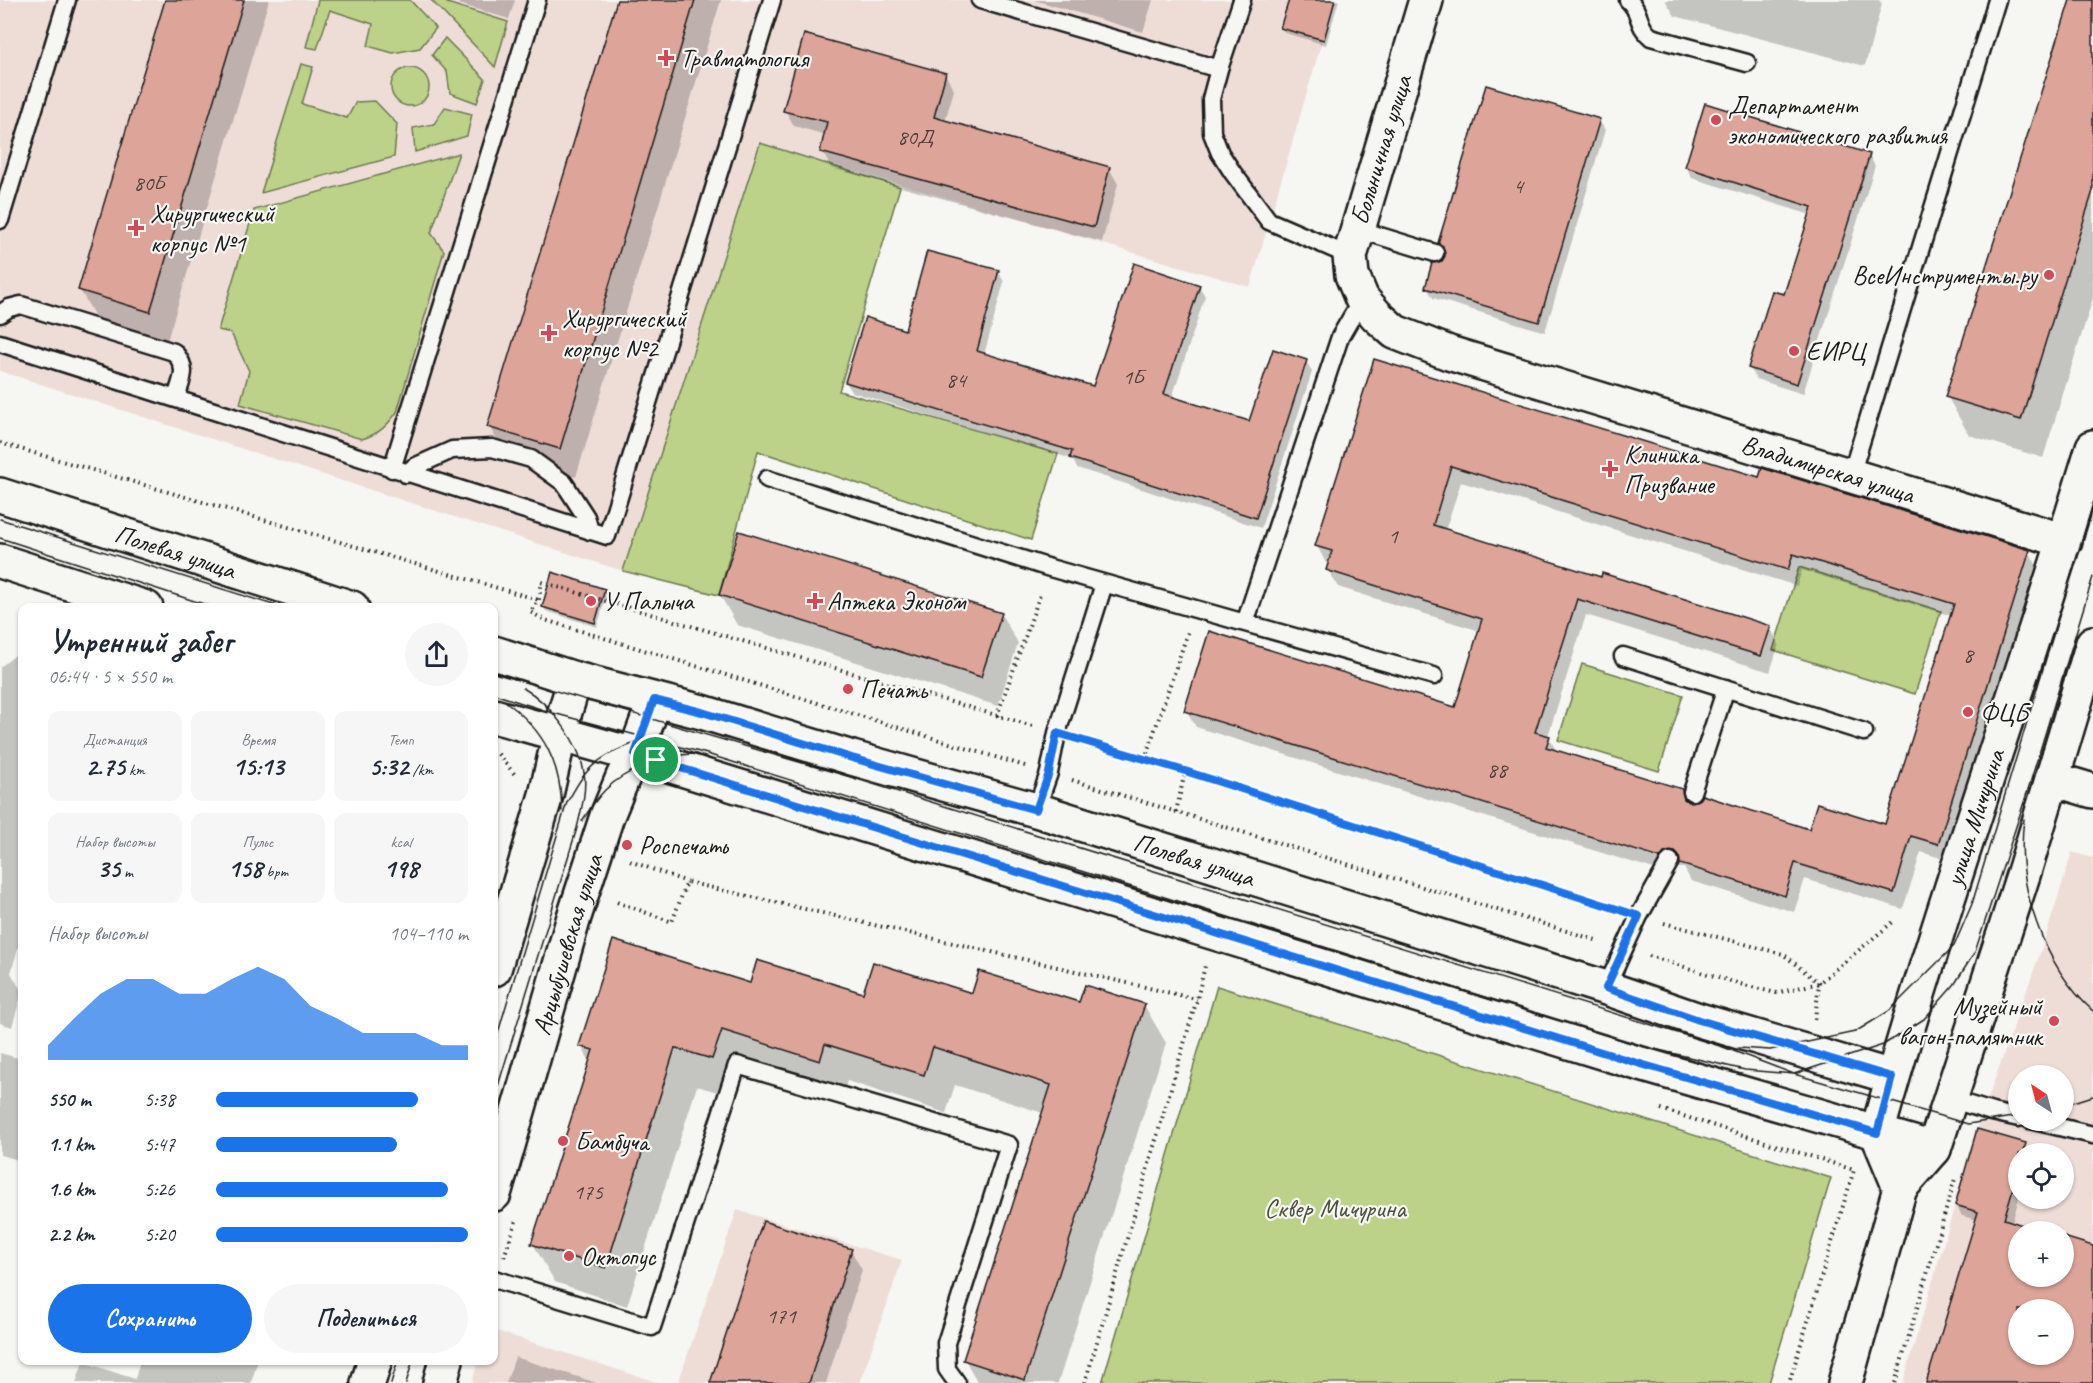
<!DOCTYPE html>
<html lang="ru">
<meta charset="utf-8">
<style>
body{margin:0;font-family:Caveat,sans-serif;background:#f6f6f7;color:#1f2937;height:100vh;display:flex;flex-direction:column;font-size:22px;white-space:nowrap}
*{box-sizing:border-box;margin:0}
p{font-size:20px;color:#747a83}
.icon{flex:none;width:33px;height:33px;fill:none;stroke:currentColor;stroke-width:2;stroke-linecap:round;stroke-linejoin:round}
.map{position:relative;flex:1;overflow:hidden}
.sheet{position:absolute;left:18px;top:603px;width:480px;height:762px;display:flex;flex-direction:column;background:#fff;border-radius:12px;box-shadow:0 2px 4px #0004}
.sheet>*{flex:none}
.needle{width:39px;rotate:324deg}
.fabs{position:absolute;left:2008px;top:1065px;display:grid;gap:12px}
.fabs a{display:grid;place-items:center;width:66px;height:66px;border-radius:50%;background:#fff;box-shadow:0 2px 4px #0004;font-size:30px}
.pin{position:absolute;display:grid;place-items:center;width:51px;height:51px;color:#fff;margin:-26px;border:3px solid #fff;border-radius:50%;box-shadow:0 2px 6px #0007}
.round{display:grid;place-items:center;flex:none;width:63px;height:63px;border-radius:32px;background:#f6f6f7}
.summary{display:flex;align-items:center;justify-content:space-between;height:102px;padding:0 30px}
h1{font-size:33px;font-weight:700;line-height:45px}
.stats{display:grid;grid-template-columns:repeat(3,1fr);gap:9px;height:102px;padding:6px 30px}
.stats div{display:grid;align-content:center;border-radius:12px;background:#f6f6f7;text-align:center}
.stats b{font-size:26px;font-weight:700}
.stats small{font-size:16px;font-weight:400}
.stats p{font-size:16px}
.chart{height:168px;padding:12px 30px}
.chart p{display:flex;justify-content:space-between}
.chart svg{width:100%;height:108px;margin-top:6px;fill:#1a73e8;opacity:.7}
.cta{display:flex;gap:12px;margin-top:auto;padding:12px 30px}
.cta a{flex:1;height:69px;border-radius:36px;background:#1a73e8;color:#fff;font-size:24px;font-weight:700;line-height:69px;text-align:center}
.cta a+a{background:#f6f6f7;color:#1f2937}
ul{padding:0 30px;list-style:none;font-size:20px}
li{display:grid;grid-template-columns:96px 72px 1fr;align-items:center;height:45px}
li i{height:15px;border-radius:8px;background:#1a73e8}
.map>svg:first-child{display:block}
.built{fill:#eeddd7;fill-rule:evenodd}
.green{fill:#bcd288;stroke:#6c7752;stroke-width:1.5}
.shadow{fill:#0003;fill-rule:evenodd}
.building{fill:#dda499;stroke:#1c1c1c;stroke-width:1.5;fill-rule:evenodd}
.lines{fill:none;stroke-linecap:round;stroke-linejoin:round}
.lane-casing{stroke:#1c1c1c;stroke-width:21}
.street-casing{stroke:#1c1c1c;stroke-width:38}
.secondary-casing{stroke:#1c1c1c;stroke-width:38}
.primary-casing{stroke:#1c1c1c;stroke-width:38}
.path{stroke:#1c1c1c;stroke-width:4;stroke-dasharray:1.5 4.5;stroke-linecap:butt}
.lane{stroke:#f6f6f2;stroke-width:16}
.street{stroke:#f6f6f2;stroke-width:33}
.secondary{stroke:#f6f6f2;stroke-width:33}
.primary{stroke:#f6f6f2;stroke-width:33}
.tram{stroke:#1c1c1c;stroke-width:1.5}
.route-casing{stroke:#fff;stroke-width:12}
.route{stroke:#1a73e8;stroke-width:8}
.poi-dot{fill:#d1495b;stroke:#f6f6f2;stroke-width:2}
.labels{text-anchor:middle;dominant-baseline:central;stroke-width:4.5;stroke-linejoin:round;paint-order:stroke}
.number-label{font-size:22px;fill:#4c3e3b}
.poi-label{font-size:26px;fill:#1c1c1c;stroke:#f6f6f2;text-anchor:start}
.street-label{font-size:26px;fill:#1c1c1c;stroke:#f6f6f2}
.park-label{font-size:26px;fill:#4c533c;stroke:#f6f6f2}
</style>
<div class="map">
<svg width="2093" height="1383" viewBox="0 0 2093 1383">
<rect width="100%" height="100%" fill="#f6f6f2"/>
<filter id="ink" filterUnits="userSpaceOnUse"><feTurbulence type="fractalNoise" baseFrequency=".0167" numOctaves="2"/><feDisplacementMap in="SourceGraphic" scale="12" xChannelSelector="R" yChannelSelector="G"/><feConvolveMatrix kernelMatrix="1 2 1 2 8 2 1 2 1" color-interpolation-filters="sRGB"/></filter>
<g filter="url(#ink)">
<path class="built" d="M0,0H1334L1250,287L760,143L623,571L0,371Z
M2072,852L2093,858V1383H1903L1977,1129L2044,942ZM2019,1076H2064V1120H2019ZM2019,1154H2064V1198H2019ZM2019,1232H2064V1276H2019ZM2019,1310H2064V1354H2019Z
M737,1210L902,1260L860,1383H678Z
M494,1330L659,1383H472L478,1361L494,1360Z"/>
<path class="green" d="M318,0H410L436,28L420,48L393,53L368,46L373,24L330,10L317,49L306,47Z
M431,0H447V3L508,22L495,67Z
M445,38L485,79L477,103L450,93L447,72L432,55Z
M301,64L313,67L302,104L347,118L356,102L375,101L397,124L394,157L261,193Z
M391 87a19 19 0 1 1 38 0a19 19 0 1 1-38 0Z
M445,107L472,114L467,136L415,152L413,128L434,124Z
M760,143L900,187L839,391L1058,454L1031,540L758,451L719,595L623,571Z
M459,153L431,233L444,251L397,412C387,426 379,434 362,439L240,404L249,371L231,333L218,330L254,210Z
M1799,567L1941,611L1915,694L1773,650Z
M1582,664L1683,695L1659,771L1558,740Z
M1217,986L1831,1178L1769,1383H1102Z"/>
<path class="shadow" d="M167,0H269L167,341L97,320L80,290Z
M457,0H515L509,19L459,4Z
M618,0H721L576,477L506,456L489,426Z
M1034,0H1153L1143,32Z
M1290,0H1339L1326,45L1285,33L1282,28Z
M1665,0H1879L1882,4L1865,66L1675,16Z
M2071,0H2093V298L2043,458L1969,435L1947,396Z
M945,74L954,90L945,121L1109,168L1118,184L1102,242L831,168L822,151L826,135L794,126L785,110Z
M1599,120L1605,130L1545,332L1433,298L1427,288L1446,254L1440,243Z
M1869,155L1875,166L1803,394L1756,379L1750,368L1785,296L1811,215L1692,178L1686,167Z
M998,271L1004,282L984,355L1094,388L1199,286L1205,296L1172,398L1250,423L1306,361L1312,372L1261,528L1077,468L1072,459L852,392L846,382L906,331Z
M1375,360L1760,479L2029,551L2038,568L1947,860L1921,852L1903,909L1805,879L1794,912L1691,881L1684,868H1675L1670,874L1196,727L1186,710L1456,709L1480,631L1338,587L1328,570L1330,564L1326,563L1317,546ZM1461,482L1797,586L1802,570L1952,616L1886,826L1810,831L1688,803L1681,791L1557,752L1548,736L1586,615L1770,672L1779,644L1770,627L1602,579L1445,531Z
M604,590L607,595L597,627L546,611L543,606Z
M720,595L1001,614L1018,643L998,706L737,625Z
M22,650V934L11,973L22,992L12,1027L0,1023V667Z
M751,985L864,995H973L1080,1004L1144,1005L1166,1043L1058,1383H978L965,1360L1043,1113L955,1085L946,1113L847,1081L842,1098L743,1067L734,1097L697,1086L627,1306L555,1282L533,1244L590,1062L581,1046Z
M0,1053L22,1059V1161L0,1155Z
M2025,1145L2030,1154H2019V1198L2012,1223L2019,1232V1276H2064V1239L2093,1248V1383H1928L1978,1220L1962,1216L1956,1205ZM2019,1310H2064V1354H2019Z
M851,1250L862,1270L826,1383H712Z
M515,1357L597,1383H506Z
M140,1360H258L251,1383H76L83,1362L135,1379Z"/>
<path class="building" d="M165,0H244L150,312L78,290Z
M617,0H695L560,449L487,427Z
M1289,0H1335L1324,40L1280,28Z
M2070,0H2093V191L2021,420L1945,397Z
M804,34L946,73L934,117L1110,167L1094,227L820,152L827,122L783,111Z
M1486,85L1600,119L1539,322L1425,288L1432,263L1442,261L1445,256L1443,246L1438,243Z
M1705,103L1870,154L1797,384L1748,368L1772,291L1784,294L1812,207L1685,167Z
M927,251L999,270L977,351L1093,386L1134,263L1200,285L1164,394L1249,421L1273,349L1307,360L1256,518L1070,458L1072,451L845,382L865,317L905,330Z
M1374,359L1759,477L1762,468L2030,550L1938,844L1911,836L1894,893L1795,863L1785,896L1680,864L1679,856L1675,852H1665L1660,858L1184,711L1209,631L1455,707L1482,619L1326,570L1332,551L1315,546ZM1451,466L1788,570L1793,554L1954,604L1885,824L1817,803L1809,829L1702,795L1699,800L1689,802L1684,799L1682,789L1546,747L1550,736L1535,732L1577,599L1761,656L1771,626L1602,573L1601,577L1433,525Z
M739,531L1002,613L981,677L719,595Z
M552,572L605,589L595,623L542,607Z
M613,940L750,983L757,960L863,993L873,962L972,993L979,971L1079,1002L1085,985L1145,1004L1025,1380L963,1360L1051,1085L933,1047L924,1075L825,1044L820,1061L722,1030L712,1059L675,1048L606,1268L531,1244L593,1050L579,1046Z
M1977,1129L2026,1143L2023,1154H2019V1168L2004,1219L2044,1232H2019V1276H2064V1237L2093,1246V1383H1926L1978,1212L1955,1205ZM2019,1310H2064V1354H2019Z
M763,1221L852,1249L809,1383H710Z"/>
<g class="lines">
<defs>
<path id="lane" d="M980,0L1219,69
M1242,0L1219,69L1211,99L1212,133L1220,153L1233,173L1269,221L1350,256
M1628,0C1642,12 1636,25 1651,37L1747,63
M0,220L67,0
M1357,229L1435,253
M1362,299L1340,337L1245,623L1434,676
M0,314L9,308L21,305L174,352C189,369 182,378 176,398
M0,343L607,536L772,0
M392,469L537,0
M406,474L414,467L452,450L492,448L531,459L564,483L586,517L590,531
M1851,475L1997,0
M767,479L1050,568L1245,623
M1623,656L1864,732
M1692,792L1726,688
M1036,810L1049,773L1057,733L1104,584
M1606,988L1639,916L1670,861
M1950,1099L1992,1112L2019,1118
M2030,1120L2093,1135
M494,1279L652,1327L737,1065L1009,1145L946,1343L947,1369L957,1383"/>
<g id="street">
<path id="s1" d="M1426,0L1350,256L1352,275L1362,299L1377,316L1395,332L1449,353L2065,541"/>
<path d="M1877,1133L1900,1188"/>
<path d="M1845,1383L1900,1188L1934,1149"/>
</g>
<g id="secondary">
<path d="M2053,779L2093,791"/>
<path d="M494,969L546,795L564,715L575,679"/>
<path id="s2" d="M494,1194L574,917L607,816L623,777L635,754L655,700"/>
<path d="M368,1383L375,1360"/>
<path d="M440,1383L446,1360"/>
</g>
<g id="primary">
<path id="s3" d="M0,495L352,608"/>
<path d="M0,561L146,608"/>
<path id="s4" d="M494,653L575,679L702,712L852,758L1036,810L1606,988L1699,1020L1892,1077"/>
<path d="M494,716L656,761L1634,1062L1934,1149L2024,872L2093,643"/>
<path id="s5" d="M1877,1133C1942,902 2024,676 2093,447"/>
</g>
</defs>
<use href="#lane" class="lane-casing"/>
<use href="#street" class="street-casing"/>
<use href="#secondary" class="secondary-casing"/>
<use href="#primary" class="primary-casing"/>
<path class="path" d="M0,443L539,600
M997,716L1041,592
M1080,740L1185,771L1614,908
M498,754L516,776
M1145,759L1188,632
M1025,766L545,620L530,612L539,600L541,582L1033,726
M1072,780L1599,941
M1176,812L1185,772
M630,861L687,882
M617,902L672,922L687,882L1197,999
M1664,923L1783,954L1819,983L1815,1019
M1649,956L1740,984L1776,993L1819,983L1893,922
M1661,1109L1854,1170L1789,1383
M504,1257L516,1221
M1085,1383L1197,999L1205,966
M1895,1383L1955,1179"/>
<use href="#lane" class="lane"/>
<use href="#street" class="street"/>
<use href="#secondary" class="secondary"/>
<use href="#primary" class="primary"/>
<path class="tram" d="M0,519L283,608
M0,538L216,608
M494,673L847,776L1723,1047L1794,1074L1944,1117L1968,1124L2019,1116
M494,694L553,713L707,754L1641,1046L1745,1070L1794,1074L1883,1045L1924,1019L1954,985L1975,952L2027,793L2093,577
M505,701C544,730 561,763 562,811
M2024,819C2015,885 2044,967 2093,1011
M582,821C589,810 596,799 605,790C625,770 668,753 696,754
M494,1046L567,802C573,793 578,782 585,774C601,754 628,745 651,738
M1738,1048L1770,1050L1855,1032L1889,1011L1954,946L1972,904L2093,503
M494,1099L577,828C581,811 587,790 584,773C580,742 549,702 523,688
M2064,1105L2093,1096
M391,1383L398,1360
M406,1383L413,1360"/>
</g>
</g>
<g class="lines" filter="url(#ink)">
<defs>
<path id="route" d="M654,700L702,712L852,758L1036,810L1049,773L1057,733L1185,771L1639,916L1606,988L1699,1020L1892,1077L1877,1133L1634,1062L635,754Z"/>
</defs>
<use href="#route" class="route-casing"/>
<use href="#route" class="route"/>
</g>
<g class="poi-dot">
<path d="M663 49h6v6h6v6h-6v6h-6v-6h-6v-6h6z"/>
<circle cx="1716" cy="120" r="6"/>
<path d="M133 219h6v6h6v6h-6v6h-6v-6h-6v-6h6z"/>
<circle cx="2049" cy="275" r="6"/>
<path d="M546 324h6v6h6v6h-6v6h-6v-6h-6v-6h6z"/>
<circle cx="1794" cy="351" r="6"/>
<path d="M1607 460h6v6h6v6h-6v6h-6v-6h-6v-6h6z"/>
<circle cx="591" cy="601" r="6"/>
<path d="M812 592h6v6h6v6h-6v6h-6v-6h-6v-6h6z"/>
<circle cx="848" cy="689" r="6"/>
<circle cx="1968" cy="712" r="6"/>
<circle cx="627" cy="845" r="6"/>
<circle cx="2054" cy="1021" r="6"/>
<circle cx="563" cy="1141" r="6"/>
<circle cx="569" cy="1256" r="6"/>
</g>
<g class="labels">
<g class="number-label">
<text x="915" y="137">80Д</text>
<text x="149" y="183">80Б</text>
<text x="1518" y="186">4</text>
<text x="1133" y="377">1Б</text>
<text x="956" y="380">84</text>
<text x="1393" y="536">1</text>
<text x="1968" y="655">8</text>
<text x="1497" y="770">88</text>
<text x="588" y="1192">175</text>
<text x="781" y="1316">171</text>
</g>
<g class="poi-label">
<text x="680" y="58">Травматология</text>
<text x="1728" y="105">Департамент<tspan x="1728" dy="30">экономического развития</tspan></text>
<text x="150" y="213">Хирургический<tspan x="150" dy="30">корпус №1</tspan></text>
<text x="2037" y="275" text-anchor="end">ВсеИнструменты.ру</text>
<text x="562" y="318">Хирургический<tspan x="562" dy="30">корпус №2</tspan></text>
<text x="1806" y="351">ЕИРЦ</text>
<text x="1624" y="454">Клиника<tspan x="1624" dy="30">Призвание</tspan></text>
<text x="603" y="601">У Палыча</text>
<text x="827" y="601">Аптека Эконом</text>
<text x="860" y="689">Печать</text>
<text x="1980" y="712">ФЦБ</text>
<text x="639" y="845">Роспечать</text>
<text x="2042" y="1006" text-anchor="end">Музейный<tspan x="2042" dy="30">вагон-памятник</tspan></text>
<text x="575" y="1141">Бамбуча</text>
<text x="581" y="1256">Октопус</text>
</g>
<g class="street-label">
<text transform="translate(1381 150) rotate(-73)">Больничная улица</text>
<text stroke="none"><textPath href="#s1" startOffset="813">Владимирская улица</textPath></text>
<text stroke="none"><textPath href="#s3" startOffset="184">Полевая улица</textPath></text>
<text stroke="none"><textPath href="#s5" startOffset="330">улица Мичурина</textPath></text>
<text stroke="none"><textPath href="#s4" startOffset="730">Полевая улица</textPath></text>
<text stroke="none"><textPath href="#s2" startOffset="260">Арцыбушевская улица</textPath></text>
</g>
<g class="park-label">
<text x="1335" y="1208">Сквер Мичурина</text>
</g>
</g>
</svg>
<div class="fabs">
<a><svg class="needle" viewBox="-14 -14 28 28"><path d="M0-13l5 13h-10z" fill="#e53935"/><path d="M0 13l5-13h-10z" fill="#747a83"/></svg></a>
<a><svg class="icon" aria-label="locate" viewBox="0 0 24 24"><circle cx="12" cy="12" r="6"/><path d="M12 2v4M12 18v4M2 12h4M18 12h4"/></svg></a>
<a>+</a>
<a>−</a>
</div>
<div class="pin" style="left:656px;top:760px;background:#1e9e55"><svg class="icon" aria-label="arrive" viewBox="0 0 24 24"><path d="M6 21V4h12l-3 4 3 4H6"/></svg></div>
<section class="sheet">
<div class="summary"><div><h1>Утренний забег</h1><p>06:44 · 5 × 550 m</p></div><a class="round"><svg class="icon" aria-label="share" viewBox="0 0 24 24"><path d="M12 15V3M7 8l5-5 5 5M5 13v7h14v-7"/></svg></a></div>
<div class="stats">
<div><p>Дистанция</p><b>2.75<small> km</small></b></div>
<div><p>Время</p><b>15:13</b></div>
<div><p>Темп</p><b>5:32<small> /km</small></b></div>
</div>
<div class="stats">
<div><p>Набор высоты</p><b>35<small> m</small></b></div>
<div><p>Пульс</p><b>158<small> bpm</small></b></div>
<div><p>kcal</p><b>198</b></div>
</div>
<div class="chart"><p><span>Набор высоты</span>104–110 m</p>
<svg viewBox="0 0 160 44" preserveAspectRatio="none"><path d="M0 44V38L10 27L20 17L30 11L40 11L50 17L60 17L70 11L80 6L90 11L100 22L110 27L120 33L130 33L140 33L150 38L160 38V44z"/></svg>
</div>
<ul>
<li><b>550 m</b>5:38<i style="width:80%"></i></li>
<li><b>1.1 km</b>5:47<i style="width:72%"></i></li>
<li><b>1.6 km</b>5:26<i style="width:92%"></i></li>
<li><b>2.2 km</b>5:20<i style="width:100%"></i></li>
</ul>
<div class="cta"><a>Сохранить</a><a>Поделиться</a></div>
</section>
</div>
